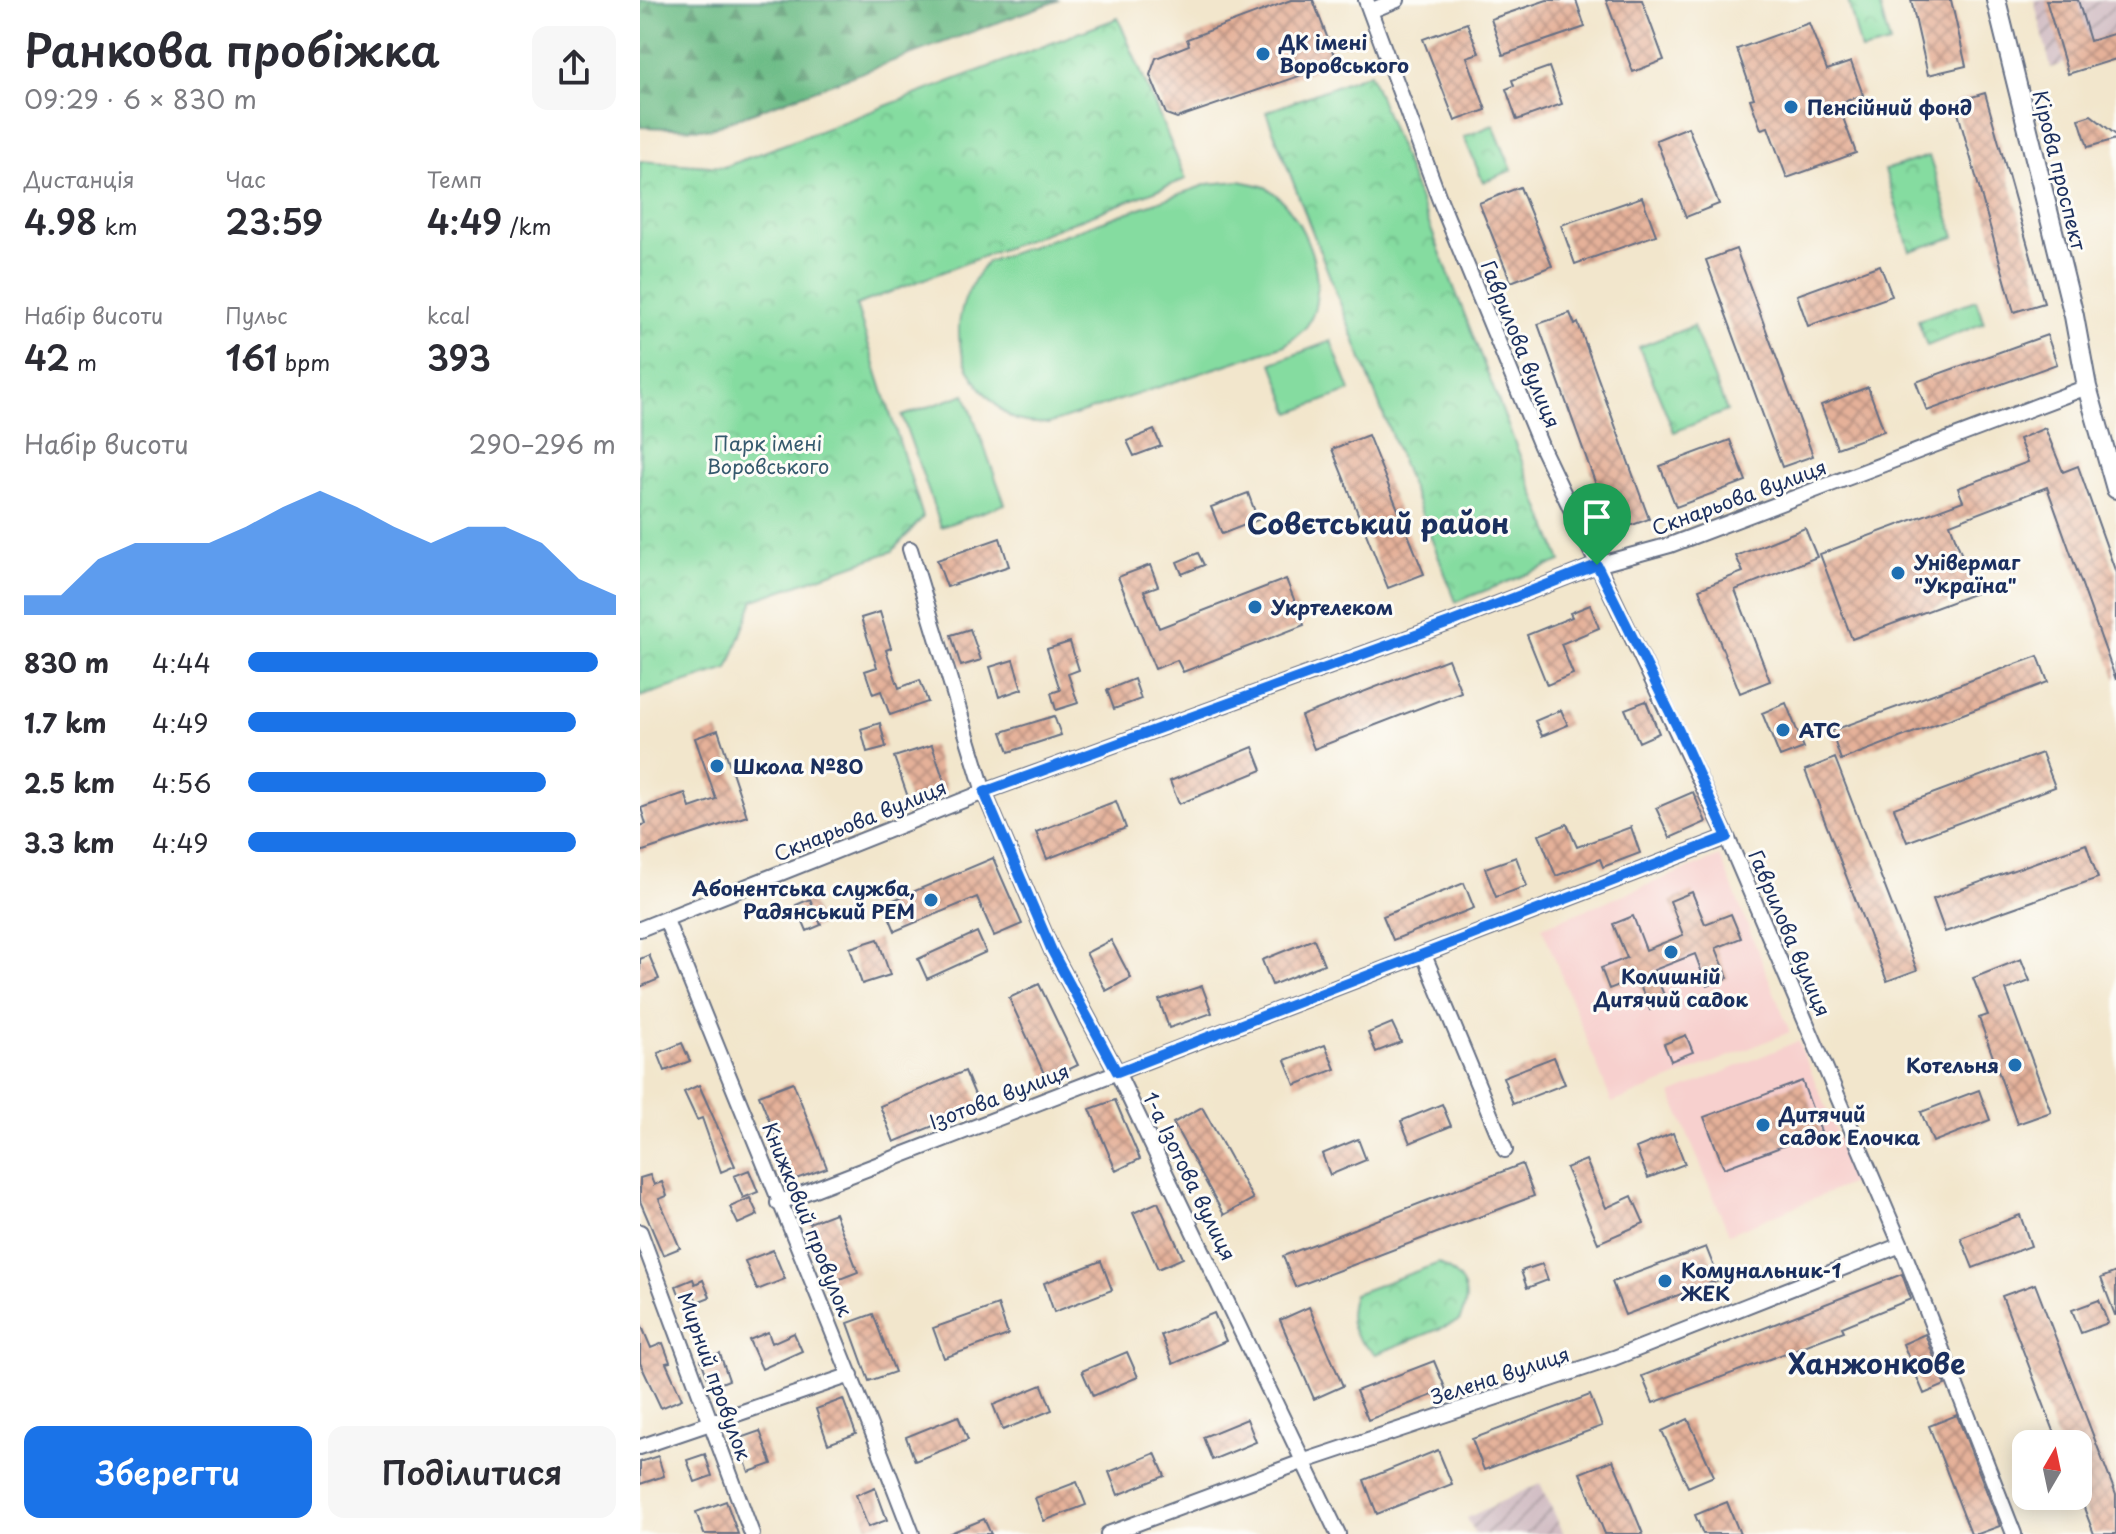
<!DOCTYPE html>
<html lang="uk">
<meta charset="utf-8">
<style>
body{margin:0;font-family:"Playpen Sans",sans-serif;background:#f7f7f7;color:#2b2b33;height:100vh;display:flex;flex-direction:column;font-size:30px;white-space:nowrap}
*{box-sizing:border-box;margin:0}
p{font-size:26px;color:#7c7c81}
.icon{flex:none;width:44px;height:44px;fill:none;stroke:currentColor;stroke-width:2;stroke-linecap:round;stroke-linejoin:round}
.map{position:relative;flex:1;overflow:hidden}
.details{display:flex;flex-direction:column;background:#fff;width:640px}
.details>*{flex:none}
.needle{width:52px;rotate:9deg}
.buttons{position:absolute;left:1372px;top:1430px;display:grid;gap:16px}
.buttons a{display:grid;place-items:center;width:80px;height:80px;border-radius:16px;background:#fff;box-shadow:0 4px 20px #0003;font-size:40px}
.pin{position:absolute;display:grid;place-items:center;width:68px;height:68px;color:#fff;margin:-82px -34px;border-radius:50% 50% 50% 0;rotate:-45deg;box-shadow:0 0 8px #0007}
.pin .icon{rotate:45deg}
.round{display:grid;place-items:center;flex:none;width:84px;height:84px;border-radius:16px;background:#f7f7f7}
.headline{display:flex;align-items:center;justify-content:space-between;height:136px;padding:0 24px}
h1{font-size:44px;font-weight:600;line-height:60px}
.metrics{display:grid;grid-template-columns:repeat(3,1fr);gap:12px;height:136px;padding:8px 24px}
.metrics div{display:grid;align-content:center}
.metrics b{font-size:34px;font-weight:600}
.metrics small{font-size:22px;font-weight:400}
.metrics p{font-size:22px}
.chart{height:224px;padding:16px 24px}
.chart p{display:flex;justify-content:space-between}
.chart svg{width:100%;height:144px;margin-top:8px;fill:#1a73e8;opacity:.7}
.primary-button{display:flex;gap:16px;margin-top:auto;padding:16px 24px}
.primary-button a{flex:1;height:92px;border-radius:16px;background:#1a73e8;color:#fff;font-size:32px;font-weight:600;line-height:92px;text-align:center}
.primary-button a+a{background:#f7f7f7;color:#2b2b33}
ul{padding:0 24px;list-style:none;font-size:26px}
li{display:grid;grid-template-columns:128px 96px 1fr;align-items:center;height:60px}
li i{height:20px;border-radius:10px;background:#1a73e8}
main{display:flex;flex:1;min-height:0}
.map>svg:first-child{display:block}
.built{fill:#f7d0ce}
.industrial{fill:url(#industrial-furrows)}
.grass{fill:#85dca0;stroke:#50867f;stroke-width:2}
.forest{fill:url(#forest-firs);stroke:#447672;stroke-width:2}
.park{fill:url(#park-crowns);stroke:#50867f;stroke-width:2}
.building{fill:url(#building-cross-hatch)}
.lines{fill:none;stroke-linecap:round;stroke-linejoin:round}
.street-casing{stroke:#666f84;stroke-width:18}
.secondary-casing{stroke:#666f84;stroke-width:22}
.street{stroke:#fff;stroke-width:14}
.secondary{stroke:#fff;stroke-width:18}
.route-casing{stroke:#fff;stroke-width:16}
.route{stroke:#1a73e8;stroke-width:10}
.poi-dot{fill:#1f6fb2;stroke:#fdfcf7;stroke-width:3}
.labels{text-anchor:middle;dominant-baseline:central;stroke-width:6;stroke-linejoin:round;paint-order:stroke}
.poi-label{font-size:20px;font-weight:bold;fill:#1b2f5e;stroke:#fdfcf7;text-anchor:start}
.street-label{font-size:20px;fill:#1b2f5e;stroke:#fdfcf7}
.park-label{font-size:20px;fill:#365a6e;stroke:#fdfcf7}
.district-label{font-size:28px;font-weight:bold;fill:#1b2f5e;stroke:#fdfcf7}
</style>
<main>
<section class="details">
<div class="headline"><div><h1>Ранкова пробіжка</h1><p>09:29 · 6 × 830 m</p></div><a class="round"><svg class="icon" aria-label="share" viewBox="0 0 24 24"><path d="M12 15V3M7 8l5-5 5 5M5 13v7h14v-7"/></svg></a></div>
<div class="metrics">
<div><p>Дистанція</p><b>4.98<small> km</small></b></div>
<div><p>Час</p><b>23:59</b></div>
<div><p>Темп</p><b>4:49<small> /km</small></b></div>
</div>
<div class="metrics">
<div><p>Набір висоти</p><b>42<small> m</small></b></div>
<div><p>Пульс</p><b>161<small> bpm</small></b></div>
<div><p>kcal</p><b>393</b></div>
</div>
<div class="chart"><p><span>Набір висоти</span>290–296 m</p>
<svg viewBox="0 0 160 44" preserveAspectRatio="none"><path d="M0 44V38L10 38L20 27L30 22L40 22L50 22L60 17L70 11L80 6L90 11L100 17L110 22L120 17L130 17L140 22L150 33L160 38V44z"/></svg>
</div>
<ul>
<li><b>830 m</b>4:44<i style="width:95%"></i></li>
<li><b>1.7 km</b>4:49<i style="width:89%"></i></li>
<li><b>2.5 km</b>4:56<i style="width:81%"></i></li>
<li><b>3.3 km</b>4:49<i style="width:89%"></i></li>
</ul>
<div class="primary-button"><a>Зберегти</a><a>Поділитися</a></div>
</section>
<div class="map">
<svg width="1476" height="1534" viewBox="0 0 1476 1534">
<defs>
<pattern id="industrial-furrows" width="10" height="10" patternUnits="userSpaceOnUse" patternTransform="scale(2)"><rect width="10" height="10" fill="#d2bec4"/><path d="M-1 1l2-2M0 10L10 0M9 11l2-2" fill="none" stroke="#aa9ba2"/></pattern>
<pattern id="forest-firs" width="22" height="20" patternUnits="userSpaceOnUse" patternTransform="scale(2)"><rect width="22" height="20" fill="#6cbc86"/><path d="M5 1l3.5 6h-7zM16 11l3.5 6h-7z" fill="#589971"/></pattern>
<pattern id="park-crowns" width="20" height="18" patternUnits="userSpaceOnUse" patternTransform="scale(2)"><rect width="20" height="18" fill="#85dca0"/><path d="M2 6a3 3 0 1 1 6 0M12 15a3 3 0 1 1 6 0" fill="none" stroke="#72bd8c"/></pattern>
<pattern id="building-cross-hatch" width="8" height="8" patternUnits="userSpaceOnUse" patternTransform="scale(2)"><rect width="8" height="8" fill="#e5b199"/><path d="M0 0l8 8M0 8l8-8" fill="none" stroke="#b99080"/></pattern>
</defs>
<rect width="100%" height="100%" fill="#fdfcf7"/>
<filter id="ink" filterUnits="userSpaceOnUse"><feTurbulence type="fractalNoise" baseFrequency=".0125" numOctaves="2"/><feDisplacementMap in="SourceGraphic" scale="16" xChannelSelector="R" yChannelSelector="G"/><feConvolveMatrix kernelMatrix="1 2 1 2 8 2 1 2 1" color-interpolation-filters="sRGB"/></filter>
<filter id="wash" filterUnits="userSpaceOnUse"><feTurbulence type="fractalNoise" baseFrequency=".006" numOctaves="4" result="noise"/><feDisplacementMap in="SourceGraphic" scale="32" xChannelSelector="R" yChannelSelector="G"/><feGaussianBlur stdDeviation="1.8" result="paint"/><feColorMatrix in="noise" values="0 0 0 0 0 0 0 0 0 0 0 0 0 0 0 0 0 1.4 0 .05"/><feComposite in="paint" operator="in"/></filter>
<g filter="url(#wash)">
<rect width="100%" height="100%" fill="#f2e6cc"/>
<path class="built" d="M1080,856L1150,1032L972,1103L902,927Z
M1158,1041L1217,1181L1089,1234L1031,1094Z"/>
<path class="industrial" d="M1394,0H1476V44L1411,68Z
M900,1483L924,1534H835L827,1518Z"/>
<path class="grass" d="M599,181C608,183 621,184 629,189C665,215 692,284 668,324C663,332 652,339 645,345L408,424C398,423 386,423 377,420C365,416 352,401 344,392C307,348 313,305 347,262L568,184Z
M691,341L710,391L651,413L632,363Z
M325,394L365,504L301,527L262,416Z"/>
<path class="forest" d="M0,0H419L68,129L0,127Z"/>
<path class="park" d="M1208,0H1238L1250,44L1221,51Z
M478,18L546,179L216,305L283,517L253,551L114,600L88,669L0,697V161L84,167Z
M730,73L921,561L816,602L626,112Z
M853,125L872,170L843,182L824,137Z
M1289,156L1315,237L1270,251L1245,170Z
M1336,300L1344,323L1287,346L1278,320Z
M1053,326L1087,411L1034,432L999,347Z
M799,1263C825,1279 833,1293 819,1321L736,1354C711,1337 705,1322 714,1294Z"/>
<g id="blocks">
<path class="building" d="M651,0H673L697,63L537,118L526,114L510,75L516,58L549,45L547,39Z
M907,0H936L945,27L863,55L851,19Z
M966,0H1002L1024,60L993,72Z
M1271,0H1311L1326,66L1288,75Z
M1406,0H1438L1450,41L1476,33V59L1428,74Z
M827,23L839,53L827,57L846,110L815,121L783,39Z
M1169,23L1187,70L1211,62L1223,95L1198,104L1216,153L1147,178L1128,127L1121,129L1110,99L1114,98L1097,49Z
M909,67L922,104L877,120L866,89L874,86L872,80Z
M1345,93L1404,303L1374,312L1315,102Z
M1451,115L1476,135V139L1448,147L1439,119Z
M1048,127L1079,204L1046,217L1016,140Z
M880,187L912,266L871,282L839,203Z
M1002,197L1016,235L935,264L921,225Z
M1096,249L1173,456L1142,467L1066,260Z
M1240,265L1252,296L1168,326L1157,295Z
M930,313L935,325L938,323L1009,519L973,532L898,324Z
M1407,335L1417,364L1287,411L1276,382Z
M1228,387L1244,431L1197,448L1181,405Z
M1405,428L1423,472L1438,466L1476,573V680L1407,487L1310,524L1336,593L1212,639L1180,554L1323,501L1318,488L1388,462L1379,439Z
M514,430L521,446L494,456L487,441Z
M728,435L784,574L748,588L692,449Z
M1090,440L1106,481L1036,507L1020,466Z
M608,493L618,520L582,534L571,507Z
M1165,528L1177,557L1095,590L1130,681L1100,693L1059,589L1103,572L1096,556Z
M360,538L369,566L307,587L297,560Z
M558,553L564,565L542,574L537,562Z
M510,565L518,586L504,591L519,628L646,579L664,625L543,672L537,660L515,669L478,577Z
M950,605L959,628L921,644L933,674L907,685L887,635L932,617L930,613Z
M240,612L251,648L246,650L259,688L280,680L288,702L250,715L241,691L233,694L225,671L237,667L221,618Z
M330,629L341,660L321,666L311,635Z
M430,642L439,670L428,674L438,703L416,710L411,693L420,690L407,649Z
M1398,656L1408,682L1201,760L1191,731Z
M808,659L821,692L674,749L661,716Z
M373,660L382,689L359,697L350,667Z
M494,679L501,699L474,709L467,690Z
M1006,701L1019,733L999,742L985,709Z
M1146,703L1164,748L1140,757L1122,713Z
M921,710L928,725L902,736L895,721Z
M414,716L421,735L369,752L362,732Z
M240,723L246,747L227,752L221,729Z
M78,730L107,816L0,852V826L6,824L1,808L45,793L50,808L76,799L55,738Z
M292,745L307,790L270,803L254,757Z
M613,747L622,770L539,804L530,781Z
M1402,753L1415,787L1267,842L1254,808Z
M1195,758L1277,970L1247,981L1165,770Z
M1053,792L1066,822L1030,838L1016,808Z
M476,801L486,828L407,859L396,832Z
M927,824L937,847L991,827L1000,853L963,867L960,859L916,876L899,835Z
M1446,844L1458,878L1305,932L1293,899Z
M876,857L887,886L856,897L845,868Z
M353,858L382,924L354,936L337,897L255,931L244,904Z
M824,883L834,908L753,940L743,916Z
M1052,892L1065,924L1091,914L1101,938L1076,948L1088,978L1067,986L1055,954L1014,970L1027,1003L1010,1010L997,978L969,989L961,968L987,958L973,924L993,916L1006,950L1043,935L1030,901Z
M170,899L181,925L167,931L156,905Z
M337,932L346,952L287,979L278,959Z
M238,939L250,975L222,984L210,948Z
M674,939L684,964L632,985L622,960Z
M471,940L491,978L466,991L446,953Z
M9,955L19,979L0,987V959Z
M1381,959L1390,981L1366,990L1411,1112L1377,1124L1339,1018L1348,1015L1333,978Z
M399,984L438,1065L407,1080L369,998Z
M562,986L572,1013L529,1028L519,1000Z
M752,1023L761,1042L736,1052L728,1033Z
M1046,1035L1053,1052L1031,1061L1024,1044Z
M42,1043L50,1061L25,1071L18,1053Z
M685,1045L695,1069L655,1085L645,1060Z
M914,1057L925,1084L873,1104L863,1077Z
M325,1071L340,1107L254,1142L240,1106Z
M1162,1081L1181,1132L1084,1168L1064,1117Z
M153,1082L187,1168L153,1180L119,1095Z
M59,1085L95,1166L81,1172L62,1118L57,1120L44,1092Z
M1339,1090L1350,1120L1293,1142L1281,1112Z
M475,1100L500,1159L476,1171L450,1109Z
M802,1104L811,1126L770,1143L761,1121Z
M562,1107L613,1199L584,1215L533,1123Z
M1033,1133L1045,1164L1008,1178L996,1148Z
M718,1139L726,1160L690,1175L682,1154Z
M946,1160L966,1208L992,1196L1004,1223L958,1243L926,1168Z
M882,1164L894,1196L655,1287L643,1256Z
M109,1170L118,1192L103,1198L94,1176Z
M10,1175L14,1185L22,1182L27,1196L19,1199L40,1248L23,1255L0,1201V1178Z
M110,1198L118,1215L98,1224L90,1207Z
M518,1202L543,1258L518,1269L493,1213Z
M195,1213L218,1272L192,1282L169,1223Z
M1380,1215L1391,1246L1333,1268L1321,1238Z
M1066,1247L1079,1280L985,1315L972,1282Z
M133,1250L145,1279L117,1290L105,1261Z
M461,1261L472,1290L414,1312L404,1283Z
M902,1264L908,1280L887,1288L881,1271Z
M1476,1272V1315H1475L1461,1278Z
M1262,1274L1271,1299L1202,1327L1204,1331L1013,1403L1002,1376Z
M53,1279L55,1284L63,1280L70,1297L57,1302L54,1294L41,1299L36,1286Z
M1395,1284L1476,1495V1534H1454L1438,1492V1444H1419L1362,1296Z
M1459,1300L1468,1323L1441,1333L1432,1310Z
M358,1305L368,1335L304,1358L293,1328Z
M669,1307L703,1386L674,1399L640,1320Z
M574,1313L586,1341L533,1364L521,1335Z
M233,1314L255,1372L229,1381L208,1323Z
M0,1322L11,1348L23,1343L30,1362L26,1363L42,1399L21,1408L0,1363Z
M128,1332L132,1343L154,1333L162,1351L122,1369L109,1340Z
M1285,1334L1305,1385L1284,1394L1263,1344Z
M487,1352L498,1377L453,1396L442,1371Z
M80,1354L89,1380L71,1387L61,1360Z
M794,1361L806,1390L728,1420L716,1391Z
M402,1385L412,1410L363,1430L353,1405Z
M950,1395L962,1426L844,1470L832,1439Z
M203,1399L216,1434L188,1444L176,1409Z
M1317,1415L1360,1526L1338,1534H1331L1289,1426Z
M318,1416L328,1440L275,1461L266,1437Z
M607,1419L616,1442L572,1460L563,1437Z
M1048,1419L1074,1476L1048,1487L1022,1431Z
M120,1431L132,1464L109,1472L97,1439Z
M798,1450L812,1484L737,1514L724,1480Z
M515,1453L525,1476L478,1495L469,1472Z
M65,1454L72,1476L55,1482L47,1460Z
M18,1456L24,1476L0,1484V1462Z
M973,1460L1003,1534H965L940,1473Z
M437,1482L446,1505L404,1521L395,1498Z
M235,1487L247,1520L228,1527L216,1495Z
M86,1501L98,1534H64L56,1512Z
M1087,1502L1100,1534H1063L1055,1515Z
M344,1519L351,1534H308Z"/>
</g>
</g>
<g filter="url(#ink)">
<use href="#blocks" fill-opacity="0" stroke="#666f84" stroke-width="2"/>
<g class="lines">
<defs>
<path id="street" d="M726,0L799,198L901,446L1087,837L1261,1245L1374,1534
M730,11L757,0
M270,549L344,792L412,951L477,1072L698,1534
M26,920C107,1125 194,1328 272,1534
M0,929L344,792L809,623L957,565L1030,545L1447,387
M784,955L865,1150
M138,1203L1087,837
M0,1232L112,1534
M0,1447L211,1375
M468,1534L662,1462L974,1358L1261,1245"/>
<path id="secondary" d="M1356,0L1434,316L1447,387L1476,489"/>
</defs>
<use href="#street" class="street-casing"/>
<use href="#secondary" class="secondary-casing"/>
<use href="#street" class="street"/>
<use href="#secondary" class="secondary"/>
</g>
</g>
<g class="lines" filter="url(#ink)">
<defs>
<path id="route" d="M957,565L1039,731L1087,837L477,1072L412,951L344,792L809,623Z"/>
</defs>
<use href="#route" class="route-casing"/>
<use href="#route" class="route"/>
</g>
<g class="poi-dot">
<circle cx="623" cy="54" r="8"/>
<circle cx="1151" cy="107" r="8"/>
<circle cx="1258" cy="573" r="8"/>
<circle cx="615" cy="607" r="8"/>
<circle cx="1143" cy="730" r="8"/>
<circle cx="77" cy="766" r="8"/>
<circle cx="291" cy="900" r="8"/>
<circle cx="1031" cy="952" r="8"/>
<circle cx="1375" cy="1065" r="8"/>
<circle cx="1123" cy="1125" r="8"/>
<circle cx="1025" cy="1281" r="8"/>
</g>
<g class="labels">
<g class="poi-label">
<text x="639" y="42">ДК імені<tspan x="639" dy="23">Воровського</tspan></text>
<text x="1167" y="107">Пенсійний фонд</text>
<text x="1274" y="562">Універмаг<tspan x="1274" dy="23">"Україна"</tspan></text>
<text x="631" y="607">Укртелеком</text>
<text x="1159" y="730">АТС</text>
<text x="93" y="766">Школа №80</text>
<text x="275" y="888" text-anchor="end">Абонентська служба,<tspan x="275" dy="23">Радянський РЕМ</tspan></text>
<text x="1031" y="976" text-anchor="middle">Колишній<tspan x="1031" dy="23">Дитячий садок</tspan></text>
<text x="1359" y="1065" text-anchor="end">Котельня</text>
<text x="1139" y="1114">Дитячий<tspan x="1139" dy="23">садок Елочка</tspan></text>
<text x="1041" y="1270">Комунальник-1<tspan x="1041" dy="23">ЖЕК</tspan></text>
</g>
<g class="street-label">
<text transform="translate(1420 170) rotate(76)">Кірова проспект</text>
<text transform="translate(881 344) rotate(68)">Гаврилова вулиця</text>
<text transform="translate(1099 497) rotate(-20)">Скнарьова вулиця</text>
<text transform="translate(220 820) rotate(-22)">Скнарьова вулиця</text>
<text transform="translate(1150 933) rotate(67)">Гаврилова вулиця</text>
<text transform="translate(359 1096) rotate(-21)">Ізотова вулиця</text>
<text transform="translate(550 1176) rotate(64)">1-а Ізотова вулиця</text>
<text transform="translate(168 1219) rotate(68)">Книжковий провулок</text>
<text transform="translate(860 1375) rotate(-18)">Зелена вулиця</text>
<text transform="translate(75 1376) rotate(70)">Мирний провулок</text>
</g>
<g class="park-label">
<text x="128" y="443">Парк імені<tspan x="128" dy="23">Воровського</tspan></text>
</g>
<g class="district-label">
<text x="738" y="522">Совєтський район</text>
<text x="1237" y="1362">Ханжонкове</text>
</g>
</g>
</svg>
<div class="buttons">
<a><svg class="needle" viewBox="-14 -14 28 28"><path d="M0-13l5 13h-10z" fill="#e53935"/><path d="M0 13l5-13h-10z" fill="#7c7c81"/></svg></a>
</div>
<div class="pin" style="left:957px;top:565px;background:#1e9e55"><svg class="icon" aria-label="arrive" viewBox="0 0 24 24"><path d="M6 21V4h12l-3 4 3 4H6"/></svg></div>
</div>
</main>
